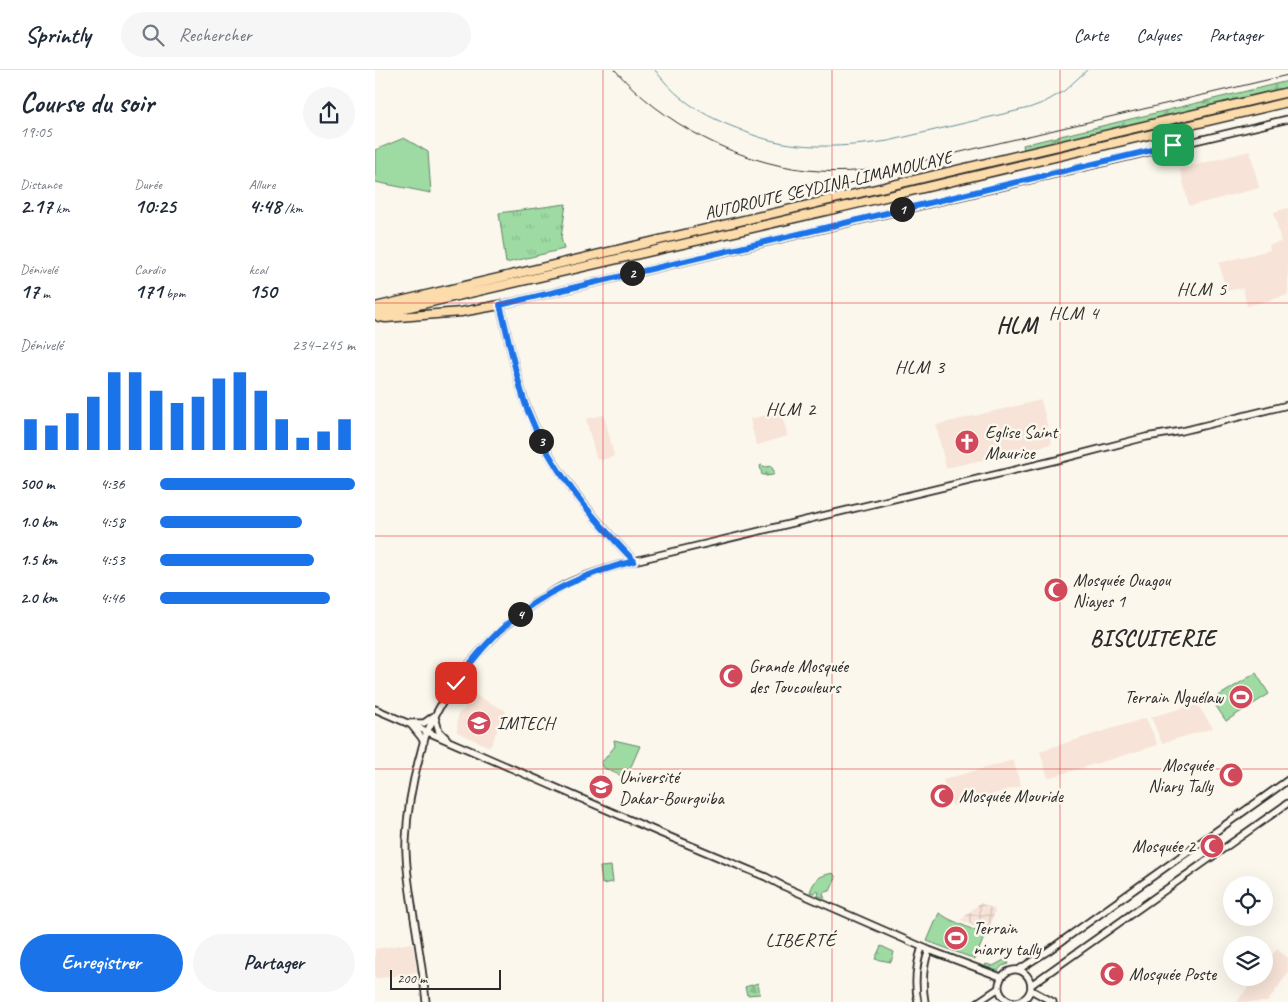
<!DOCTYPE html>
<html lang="fr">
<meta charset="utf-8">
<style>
body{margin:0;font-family:Caveat,sans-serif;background:#f6f6f7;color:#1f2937;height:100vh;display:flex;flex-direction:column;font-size:19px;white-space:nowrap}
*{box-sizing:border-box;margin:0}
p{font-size:16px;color:#747a83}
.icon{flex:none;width:28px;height:28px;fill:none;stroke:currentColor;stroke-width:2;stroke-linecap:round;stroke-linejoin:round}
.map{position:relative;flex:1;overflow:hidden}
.details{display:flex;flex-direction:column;background:#fff;width:375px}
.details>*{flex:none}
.fabs{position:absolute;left:848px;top:806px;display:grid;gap:10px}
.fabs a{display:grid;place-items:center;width:50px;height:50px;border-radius:50%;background:#fff;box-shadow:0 5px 20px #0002;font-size:25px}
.scale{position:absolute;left:15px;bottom:12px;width:111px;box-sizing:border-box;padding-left:5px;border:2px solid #2b2b2b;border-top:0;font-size:14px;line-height:18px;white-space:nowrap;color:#2b2b2b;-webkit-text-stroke:4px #fbf7ec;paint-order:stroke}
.pin{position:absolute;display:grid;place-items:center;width:42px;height:42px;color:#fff;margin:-21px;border-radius:10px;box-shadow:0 2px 8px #0006}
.km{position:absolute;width:25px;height:25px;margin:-12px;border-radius:50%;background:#222;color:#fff;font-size:14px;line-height:25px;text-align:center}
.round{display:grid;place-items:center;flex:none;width:52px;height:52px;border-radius:26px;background:#f6f6f7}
.head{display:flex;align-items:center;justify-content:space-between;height:85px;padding:0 20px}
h1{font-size:28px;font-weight:700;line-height:38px}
.figures{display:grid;grid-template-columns:repeat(3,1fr);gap:8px;height:85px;padding:5px 20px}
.figures div{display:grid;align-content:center}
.figures b{font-size:21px;font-weight:700}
.figures small{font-size:14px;font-weight:400}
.figures p{font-size:14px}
.chart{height:140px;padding:10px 20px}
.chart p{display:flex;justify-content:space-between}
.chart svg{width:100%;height:90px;margin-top:5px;stroke:#1a73e8;stroke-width:6}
.button{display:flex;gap:10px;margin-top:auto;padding:10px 20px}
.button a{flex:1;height:58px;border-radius:30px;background:#1a73e8;color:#fff;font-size:20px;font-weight:700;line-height:58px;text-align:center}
.button a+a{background:#f6f6f7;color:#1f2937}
ul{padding:0 20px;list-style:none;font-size:16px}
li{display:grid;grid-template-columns:80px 60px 1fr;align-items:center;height:38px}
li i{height:12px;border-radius:6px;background:#1a73e8}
header{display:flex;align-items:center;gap:30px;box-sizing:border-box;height:70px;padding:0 25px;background:#fff;border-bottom:1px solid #e0e1e3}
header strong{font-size:24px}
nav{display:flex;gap:28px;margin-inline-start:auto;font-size:18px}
.search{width:350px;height:45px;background:#f6f6f7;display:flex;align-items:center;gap:12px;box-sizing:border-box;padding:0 18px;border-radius:28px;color:#747a83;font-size:19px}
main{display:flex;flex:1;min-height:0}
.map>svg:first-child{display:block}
.built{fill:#f7e3d7}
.industrial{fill:url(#industrial-grid)}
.grass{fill:url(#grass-tufts);stroke:#648367}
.forest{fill:url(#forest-firs);stroke:#648367}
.garden{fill:url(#garden-furrows);stroke:#648367}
.pitch{fill:#9ddba3;stroke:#648367}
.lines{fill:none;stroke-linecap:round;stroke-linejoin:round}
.stream{stroke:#62909b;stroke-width:1}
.secondary-casing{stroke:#2b2b2b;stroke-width:9}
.highway-casing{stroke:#2b2b2b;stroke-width:11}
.secondary{stroke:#fbf7ec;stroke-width:5.5}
.highway{stroke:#fddcac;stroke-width:8}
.rail{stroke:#2b2b2b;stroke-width:1}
.route-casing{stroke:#fff;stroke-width:10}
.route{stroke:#1a73e8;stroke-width:6}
.grid{fill:none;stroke:#d62828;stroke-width:1;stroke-opacity:0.55}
.labels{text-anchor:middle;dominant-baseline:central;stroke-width:5;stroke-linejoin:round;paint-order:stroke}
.street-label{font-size:18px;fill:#2b2b2b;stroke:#fbf7ec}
.poi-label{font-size:18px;fill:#2b2b2b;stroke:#fbf7ec;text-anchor:start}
.neighbourhood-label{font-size:19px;letter-spacing:1px;fill:#2b2b2b;stroke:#fbf7ec}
.district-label{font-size:22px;font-weight:bold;letter-spacing:1px;fill:#2b2b2b;stroke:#fbf7ec}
</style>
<header>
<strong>Sprintly</strong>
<div class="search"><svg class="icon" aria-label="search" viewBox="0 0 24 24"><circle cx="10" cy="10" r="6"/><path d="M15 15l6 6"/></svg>Rechercher</div>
<nav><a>Carte</a><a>Calques</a><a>Partager</a></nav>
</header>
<main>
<section class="details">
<div class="head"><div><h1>Course du soir</h1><p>19:05</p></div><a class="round"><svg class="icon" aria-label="share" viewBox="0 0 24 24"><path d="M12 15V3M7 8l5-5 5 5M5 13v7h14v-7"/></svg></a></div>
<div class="figures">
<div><p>Distance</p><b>2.17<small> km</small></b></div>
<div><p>Durée</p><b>10:25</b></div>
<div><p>Allure</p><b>4:48<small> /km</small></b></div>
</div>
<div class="figures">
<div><p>Dénivelé</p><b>17<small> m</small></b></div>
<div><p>Cardio</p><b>171<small> bpm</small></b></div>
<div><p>kcal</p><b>150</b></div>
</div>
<div class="chart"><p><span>Dénivelé</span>234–245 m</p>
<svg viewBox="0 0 160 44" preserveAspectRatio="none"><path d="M5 44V29M15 44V32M25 44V26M35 44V18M45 44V6M55 44V6M65 44V15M75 44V21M85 44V18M95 44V9M105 44V6M115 44V15M125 44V29M135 44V38M145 44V35M155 44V29"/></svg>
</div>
<ul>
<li><b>500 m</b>4:36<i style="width:100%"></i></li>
<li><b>1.0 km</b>4:58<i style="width:73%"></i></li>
<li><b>1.5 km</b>4:53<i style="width:79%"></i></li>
<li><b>2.0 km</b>4:46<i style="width:87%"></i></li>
</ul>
<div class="button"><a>Enregistrer</a><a>Partager</a></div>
</section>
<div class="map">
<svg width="913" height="932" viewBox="0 0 913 932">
<defs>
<pattern id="industrial-grid" width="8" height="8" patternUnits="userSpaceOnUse" patternTransform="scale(1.25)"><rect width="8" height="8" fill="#f7e3d7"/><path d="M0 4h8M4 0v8" fill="none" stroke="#d4c3b9"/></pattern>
<pattern id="grass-tufts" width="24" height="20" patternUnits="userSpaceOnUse" patternTransform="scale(1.25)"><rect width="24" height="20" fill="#9ddba3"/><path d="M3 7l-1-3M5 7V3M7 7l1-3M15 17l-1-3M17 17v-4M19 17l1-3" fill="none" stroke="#87bc8c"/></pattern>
<pattern id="forest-firs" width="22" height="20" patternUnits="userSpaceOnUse" patternTransform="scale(1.25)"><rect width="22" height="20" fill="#9ddba3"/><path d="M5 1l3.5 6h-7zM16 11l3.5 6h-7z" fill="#87bc8c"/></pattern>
<pattern id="garden-furrows" width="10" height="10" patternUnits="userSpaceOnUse" patternTransform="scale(1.25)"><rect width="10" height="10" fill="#9ddba3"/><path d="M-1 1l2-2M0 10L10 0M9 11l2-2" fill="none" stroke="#87bc8c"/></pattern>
</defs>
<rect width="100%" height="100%" fill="#fbf7ec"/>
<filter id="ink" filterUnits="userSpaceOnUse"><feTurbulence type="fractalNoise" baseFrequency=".02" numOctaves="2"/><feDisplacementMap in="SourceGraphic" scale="10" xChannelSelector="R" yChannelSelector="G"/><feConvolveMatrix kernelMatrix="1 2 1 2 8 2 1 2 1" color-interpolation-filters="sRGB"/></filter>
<g filter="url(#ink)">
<path class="built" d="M875,81L884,118L814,136L805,99Z
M913,138V225L872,236L868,218L851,221L844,193L895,180L894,175L906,172L899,142Z
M666,330L677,374L571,398L561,355Z
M406,342L407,343L412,364V366L383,375L381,374L375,349Z
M229,345L239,386L227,390L223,389L221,387L211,349Z
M100,625L131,641L115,677L82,662L83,644L92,636H95Z
M822,634L838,658L787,673L776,647Z
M771,648L783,675L673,708L665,681Z
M638,690L646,716L578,736L568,710Z
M37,873L42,902L0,909V879Z
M902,879L913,888V903L892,932H862L880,908H889V896Z"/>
<path class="industrial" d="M605,833L620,839L618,848L612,862L586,850Z"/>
<path class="grass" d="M191,134L186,168L189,179L131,193L124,143Z"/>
<path class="forest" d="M913,11V17L649,80L648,75Z
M386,395L391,397L396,396L400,403L398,405L391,406V405H387L385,396Z
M506,876L519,882L516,892L500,889Z
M383,913L385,924L372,925L370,917Z"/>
<path class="garden" d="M629,890H632L634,894L627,896L622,902L610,898V895L611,894L618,896Z"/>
<path class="pitch" d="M29,68L53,82L56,123L0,112V80Z
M881,603L894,624L851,651L837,630Z
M239,670L265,676L251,708L229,698L226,692L228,691L240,676Z
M236,796L238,812L227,814L225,797Z
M458,803L461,808L455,821L449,822L448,825L450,828L443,826L444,822L441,821L439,823L435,822C440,808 444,806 458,803Z
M564,843L574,849L610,865L600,889L552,871Z"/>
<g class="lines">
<path class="stream" d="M280,0C301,28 324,43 356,56C365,59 374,64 384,67C425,80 471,77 513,71L654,38L670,32L689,21L712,0"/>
<defs>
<path id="secondary" d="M259,491C215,444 175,399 152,338C140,305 134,269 125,235L913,49
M0,639L283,762L391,807L408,816L554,880L626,907
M60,647L64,661L72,669
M35,653H49L59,646
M37,656L46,667L49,672
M643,900L673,881L913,710
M656,915L913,733
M656,920L678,932
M51,932C48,900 42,867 37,835C34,814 30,792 31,771C32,742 37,713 45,685C47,677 49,668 53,660C80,601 132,544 191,514C212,504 236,497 259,491L686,389L771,367L807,361L913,335
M543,932C539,913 541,895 547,877
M550,932C547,915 548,896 554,880
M603,932L624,918
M638,932C628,930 621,921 625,911C626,907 629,904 632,902C653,891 668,925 642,932"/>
<path id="highway" d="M0,237L913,22
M0,245L472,136L913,32
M4,247L11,248L86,242L125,235"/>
</defs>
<use href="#secondary" class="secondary-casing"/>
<use href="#highway" class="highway-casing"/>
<use href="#secondary" class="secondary"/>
<use href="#highway" class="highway"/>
<path class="rail" d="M240,0C288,54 361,92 432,100C469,104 506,100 543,92L913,5"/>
</g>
</g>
<g class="lines" filter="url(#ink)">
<defs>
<path id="route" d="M81,613C109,572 147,535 193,514C214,504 236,497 259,491C215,445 175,399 152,339C140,305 134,269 125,235L798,75"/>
</defs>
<use href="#route" class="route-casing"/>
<use href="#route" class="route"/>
</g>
<path class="grid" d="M228,0V932M457,0V932M685,0V932M0,233H913M0,466H913M0,699H913"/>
<defs>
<symbol id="church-disc" viewBox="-11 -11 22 22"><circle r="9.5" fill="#d1495b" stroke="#fbf7ec"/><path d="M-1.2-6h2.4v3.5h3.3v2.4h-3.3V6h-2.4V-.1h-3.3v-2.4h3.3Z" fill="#fff"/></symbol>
<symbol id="mosque-disc" viewBox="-11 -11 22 22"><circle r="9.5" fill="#d1495b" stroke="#fbf7ec"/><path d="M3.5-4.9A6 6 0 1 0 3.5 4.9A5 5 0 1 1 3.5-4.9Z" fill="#fff"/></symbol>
<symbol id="stadium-disc" viewBox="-11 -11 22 22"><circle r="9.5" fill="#d1495b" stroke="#fbf7ec"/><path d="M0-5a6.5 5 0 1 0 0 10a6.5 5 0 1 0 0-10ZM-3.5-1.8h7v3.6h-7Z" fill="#fff"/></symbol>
<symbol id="university-disc" viewBox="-11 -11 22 22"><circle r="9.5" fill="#d1495b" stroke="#fbf7ec"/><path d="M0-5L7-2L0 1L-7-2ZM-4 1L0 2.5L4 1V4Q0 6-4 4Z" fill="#fff"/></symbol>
</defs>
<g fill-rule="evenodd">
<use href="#church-disc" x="578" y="358" width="28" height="28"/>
<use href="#mosque-disc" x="667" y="506" width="28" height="28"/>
<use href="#mosque-disc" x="342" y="592" width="28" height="28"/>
<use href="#stadium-disc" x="852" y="613" width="28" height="28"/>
<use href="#university-disc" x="90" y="639" width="28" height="28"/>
<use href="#mosque-disc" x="842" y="691" width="28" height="28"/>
<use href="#university-disc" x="212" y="703" width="28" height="28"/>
<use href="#mosque-disc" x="553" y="712" width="28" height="28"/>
<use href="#mosque-disc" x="823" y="762" width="28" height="28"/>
<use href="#stadium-disc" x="567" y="854" width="28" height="28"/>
<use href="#mosque-disc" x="723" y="890" width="28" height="28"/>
</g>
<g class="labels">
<g class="street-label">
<text transform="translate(453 115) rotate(-13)">AUTOROUTE SEYDINA-LIMAMOULAYE</text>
</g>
<g class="poi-label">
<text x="610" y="362">Eglise Saint<tspan x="610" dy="21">Maurice</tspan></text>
<text x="698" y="510">Mosquée Ouagou<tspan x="698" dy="21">Niayes 1</tspan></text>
<text x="374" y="596">Grande Mosquée<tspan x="374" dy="21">des Toucouleurs</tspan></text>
<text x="848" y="627" text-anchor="end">Terrain Nguélaw</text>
<text x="122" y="653">IMTECH</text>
<text x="838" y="695" text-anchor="end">Mosquée<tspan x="838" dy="21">Niary Tally</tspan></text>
<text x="244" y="707">Université<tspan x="244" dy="21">Dakar-Bourguiba</tspan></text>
<text x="584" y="726">Mosquée Mouride</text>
<text x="820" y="776" text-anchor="end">Mosquée 2</text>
<text x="598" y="858">Terrain<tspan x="598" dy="21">niarry tally</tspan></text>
<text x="754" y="904">Mosquée Poste</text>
</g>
<g class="neighbourhood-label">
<text x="827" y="219">HLM 5</text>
<text x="699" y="243">HLM 4</text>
<text x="545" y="297">HLM 3</text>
<text x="416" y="339">HLM 2</text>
<text x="426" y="870">LIBERTÉ</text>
</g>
<g class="district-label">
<text x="642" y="256">HLM</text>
<text x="778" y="569">BISCUITERIE</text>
</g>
</g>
</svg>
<div class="fabs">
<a><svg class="icon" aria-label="locate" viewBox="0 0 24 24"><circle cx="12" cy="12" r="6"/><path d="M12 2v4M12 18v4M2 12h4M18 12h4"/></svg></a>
<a><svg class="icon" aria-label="layers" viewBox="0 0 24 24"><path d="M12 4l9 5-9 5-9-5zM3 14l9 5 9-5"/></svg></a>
</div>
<div class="scale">200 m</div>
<div class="pin" style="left:798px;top:75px;background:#1e9e55"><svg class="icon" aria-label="arrive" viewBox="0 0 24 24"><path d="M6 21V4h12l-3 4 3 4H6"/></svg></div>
<div class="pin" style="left:81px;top:613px;background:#d93025"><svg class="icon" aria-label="check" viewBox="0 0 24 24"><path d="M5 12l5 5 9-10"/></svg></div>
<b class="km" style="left:527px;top:139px">1</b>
<b class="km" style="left:257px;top:203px">2</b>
<b class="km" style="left:166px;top:371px">3</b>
<b class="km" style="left:145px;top:544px">4</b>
</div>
</main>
